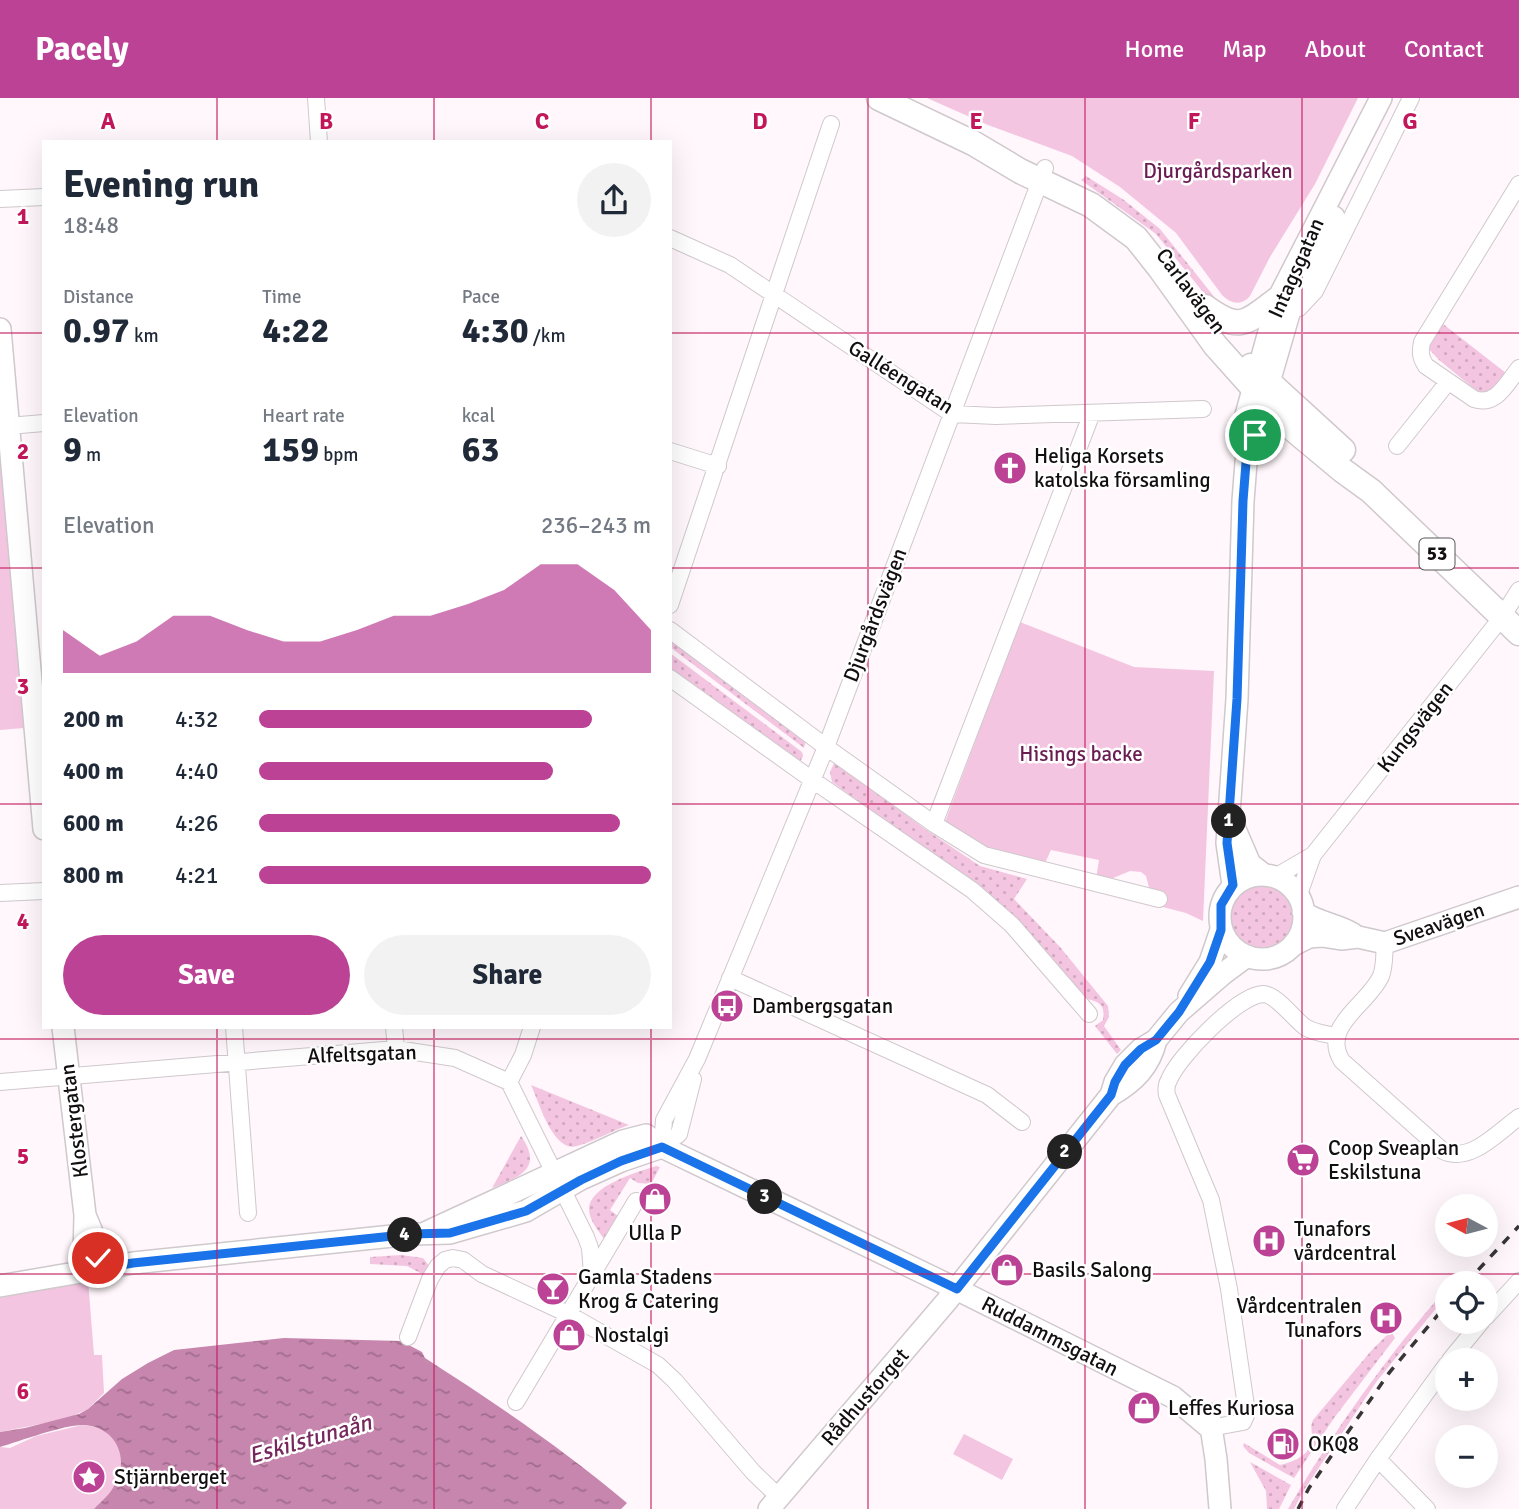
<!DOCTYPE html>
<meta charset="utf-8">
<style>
body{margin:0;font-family:Signika,sans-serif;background:#f2f2f3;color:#1f2937;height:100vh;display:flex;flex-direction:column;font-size:26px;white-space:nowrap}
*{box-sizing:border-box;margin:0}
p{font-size:23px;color:#747a83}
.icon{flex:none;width:38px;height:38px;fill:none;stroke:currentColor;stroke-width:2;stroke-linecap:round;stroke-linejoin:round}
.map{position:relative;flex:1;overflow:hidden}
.sheet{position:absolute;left:42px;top:42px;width:630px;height:889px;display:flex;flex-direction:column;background:#fff;border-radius:0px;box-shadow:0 7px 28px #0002}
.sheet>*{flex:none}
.needle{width:46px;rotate:277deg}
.tools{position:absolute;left:1435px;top:1096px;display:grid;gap:14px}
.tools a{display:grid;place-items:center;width:63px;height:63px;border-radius:50%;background:#fff;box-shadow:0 7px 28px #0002;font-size:35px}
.pin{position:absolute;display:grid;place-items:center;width:60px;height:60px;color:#fff;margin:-30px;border:4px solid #fff;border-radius:50%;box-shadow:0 2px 7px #0007}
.km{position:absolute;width:35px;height:35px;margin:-18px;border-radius:50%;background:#222;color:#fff;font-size:19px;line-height:35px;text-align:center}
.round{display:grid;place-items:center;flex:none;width:74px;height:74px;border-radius:37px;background:#f2f2f3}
.overview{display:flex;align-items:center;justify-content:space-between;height:119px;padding:0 21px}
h1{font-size:38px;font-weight:700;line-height:52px}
.figures{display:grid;grid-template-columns:repeat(3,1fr);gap:10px;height:119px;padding:7px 21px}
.figures div{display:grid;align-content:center}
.figures b{font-size:35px;font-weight:700}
.figures small{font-size:19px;font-weight:400}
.figures p{font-size:19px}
.chart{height:196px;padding:14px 21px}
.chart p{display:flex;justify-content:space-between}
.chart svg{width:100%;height:126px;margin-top:7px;fill:#bb4295;opacity:.7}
.cta{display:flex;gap:14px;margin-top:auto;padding:14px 21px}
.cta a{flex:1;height:80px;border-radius:42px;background:#bb4295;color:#fff;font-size:28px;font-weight:700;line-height:80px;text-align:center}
.cta a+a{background:#f2f2f3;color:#1f2937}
ul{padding:0 21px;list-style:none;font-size:23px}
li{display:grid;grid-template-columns:112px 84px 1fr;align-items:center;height:52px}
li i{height:18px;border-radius:9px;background:#bb4295}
header{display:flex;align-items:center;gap:42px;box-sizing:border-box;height:98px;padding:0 35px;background:#bb4295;color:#fff}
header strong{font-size:33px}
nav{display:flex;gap:38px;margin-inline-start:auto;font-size:24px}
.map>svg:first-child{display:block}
.grass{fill:url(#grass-dots)}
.park{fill:#f4c5e1}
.water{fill:url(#water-ripples)}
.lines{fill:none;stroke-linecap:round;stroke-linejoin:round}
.street-casing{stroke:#cfc8cc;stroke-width:18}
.secondary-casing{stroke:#cfc8cc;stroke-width:24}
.primary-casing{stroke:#cfc8cc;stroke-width:27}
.street{stroke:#fff;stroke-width:16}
.secondary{stroke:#fff;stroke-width:21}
.primary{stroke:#fff;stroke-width:24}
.rail{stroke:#383537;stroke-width:3.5;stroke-dasharray:9 9;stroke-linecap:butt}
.route-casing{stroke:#fff;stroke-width:14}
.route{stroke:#1a73e8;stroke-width:9}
.grid{fill:none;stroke:#c2185b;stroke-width:2;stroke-opacity:0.55}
.labels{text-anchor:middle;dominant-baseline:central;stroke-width:5;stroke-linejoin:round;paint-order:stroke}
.shield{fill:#fff;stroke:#595758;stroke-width:2}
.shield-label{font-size:19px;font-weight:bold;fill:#120f11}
.park-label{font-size:21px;fill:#6a1c52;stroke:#fff}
.street-label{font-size:21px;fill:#120f11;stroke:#fff}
.poi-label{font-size:21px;fill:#120f11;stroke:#fff;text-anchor:start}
.water-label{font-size:23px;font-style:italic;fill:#76285d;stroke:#fff}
.grid-label{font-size:23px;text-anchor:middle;font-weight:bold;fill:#c2185b;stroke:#fff;stroke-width:5;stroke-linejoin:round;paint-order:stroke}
</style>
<header>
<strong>Pacely</strong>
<nav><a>Home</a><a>Map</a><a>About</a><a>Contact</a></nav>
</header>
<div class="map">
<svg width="1519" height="1411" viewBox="0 0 1519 1411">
<defs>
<pattern id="grass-dots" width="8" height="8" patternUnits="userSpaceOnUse" patternTransform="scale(1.75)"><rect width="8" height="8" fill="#f4c5e1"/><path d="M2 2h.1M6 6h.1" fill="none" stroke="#d0a8c0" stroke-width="1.8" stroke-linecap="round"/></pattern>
<pattern id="water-ripples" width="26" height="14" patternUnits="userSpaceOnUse" patternTransform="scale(1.75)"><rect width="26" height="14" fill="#c786ae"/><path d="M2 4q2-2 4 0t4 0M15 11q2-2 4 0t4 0" fill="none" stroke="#a06c8c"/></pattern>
</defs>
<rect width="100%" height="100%" fill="#fff7fb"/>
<path class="grass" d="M1086,78L1124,102L1160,131L1220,206V215L1156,136L1081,82Z
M1443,226L1506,275L1493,292L1483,298L1439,262L1428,250Z
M670,541L806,642L804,650L670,549Z
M670,555L802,654L803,658L798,668L670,571Z
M835,663L925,731L980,768L1027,781L1014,801L1060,849L1108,908L1109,919L1104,928L1121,952L1117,956L1095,928L1103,922C1106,903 1096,904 1081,899L973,787L832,684L830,674Z
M1228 820a34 34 0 1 1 68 0a34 34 0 1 1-68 0Z
M531,987L629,1027C611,1033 595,1043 577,1048C553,1055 539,1004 531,987Z
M521,1038C544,1071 519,1079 492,1090Z
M656,1068L660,1069L651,1086L638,1085L630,1080L610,1112L618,1118L604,1141C598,1132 589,1122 589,1111C589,1088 637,1074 656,1068Z
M401,1157L423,1160L430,1169L426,1178L407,1168L370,1166V1159Z
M1447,1190V1197L1377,1283L1304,1392L1294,1411H1288C1334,1332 1387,1258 1447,1190Z
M1391,1233L1395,1240L1334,1320L1294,1380L1249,1355L1243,1348L1244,1345L1280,1367C1296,1363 1311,1357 1312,1339C1312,1331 1310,1329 1313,1322L1371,1253Z
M1250,1364L1291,1387L1279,1411H1267L1266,1393Z"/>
<path class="park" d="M927,0H1358L1315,86L1270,159L1250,198C1242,208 1231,206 1222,197L1176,135L1120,89L1072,58L988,27Z
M0,360L24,630L0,632Z
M1020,524L1134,569L1214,573L1203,823L1186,815L1163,809L1164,807L1150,793L1146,778L1141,774L1130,773L1106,783L1096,781L1099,762L1051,752L1045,765L992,753L945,724Z
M88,1182L94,1257H102L104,1295L88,1311L66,1321L0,1334V1200Z
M82,1327C92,1328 105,1330 113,1338C125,1351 123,1377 113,1391C108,1398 100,1404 94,1411H0V1349L10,1350L36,1338Z
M964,1336L1013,1361L1002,1382L953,1356Z"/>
<path class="water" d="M284,1240L401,1243L422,1254L425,1260C495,1305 563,1351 627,1405L621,1411H94C101,1403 111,1396 115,1386C130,1360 116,1329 84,1327C66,1326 20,1343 0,1349V1334L25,1330L79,1316L88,1311L122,1281L148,1265L174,1252Z"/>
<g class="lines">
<defs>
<path id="street" d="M316,0L319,44
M1519,86L1422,244C1420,254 1420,259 1426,268L1474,301C1496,309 1507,285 1519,270
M0,101L44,99
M670,140L730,167L952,316L996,318L1203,311
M1290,212L1299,210L1315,193L1411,0
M8,328L44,325
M1397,348L1448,284
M670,353L718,368
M670,507L831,26
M670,532L826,649L934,726L984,757L1159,801
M670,580L811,681L972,792L1012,827L1089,916
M934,726L1092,315
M1275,779L1313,757
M0,795L44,793
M1298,799L1313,757L1502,519L1519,492
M1385,845C1384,855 1385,868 1381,878C1368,907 1320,928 1342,963L1443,1053C1470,1066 1498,1034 1519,1019
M730,880L987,997L1022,1024
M234,929L248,1115
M394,929L396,951
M0,984L396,951L455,960L509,984L586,1139L590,1150L592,1176
M509,984L523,957L532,929
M662,1049L664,1022L697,961L826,649L1045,70
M662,1049L679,1036L693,981
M1486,1219L1519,1183
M408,1239L430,1181L438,1168L445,1162L453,1160L463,1162L482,1176L568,1216L658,1267L675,1283L753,1374L779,1399
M1450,1262L1482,1223
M516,1304L636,1103
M1210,1330L1243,1324L1247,1315L1229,1191L1211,1102L1167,997C1166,992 1166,987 1169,982C1178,959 1238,897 1263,896C1276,896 1295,922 1305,929C1314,935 1326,936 1336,938
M1378,1361L1427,1411
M1345,1411L1378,1361L1447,1266"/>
<path id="secondary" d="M0,231L44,731
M1270,281L1290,212L1334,119
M1231,722L1250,766L1263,776
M1220 819a42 42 0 1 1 84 0a42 42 0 1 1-84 0Z
M1233,787L1227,745L1237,601L1243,403L1247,352L1246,317L1278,201L1381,0
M1303,814C1318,825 1337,826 1353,836
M1293,847L1309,839L1322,838L1341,841L1358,839L1385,845L1519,799
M1189,898L1210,864L1221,832
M63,929L85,1117L84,1161L92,1172C103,1151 93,1138 85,1117
M1111,997L1115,984L1125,967L1141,951L1156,942L1179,914L1224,875L1247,858
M425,1135L623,1043L646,1037L662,1049L938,1182L1173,1299L1210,1330
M0,1188L133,1165L412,1136L450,1135L526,1113L581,1081L621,1063L662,1049
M1209,1316L1216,1361L1220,1411
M769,1411L946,1204L1111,997C1134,984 1150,968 1156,942"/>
<path id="primary" d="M879,0L973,45L1020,73L1091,107L1136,140L1159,169L1215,247L1282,322L1342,372L1371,393L1519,535
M1205,209C1241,235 1245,225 1278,201
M1251,268L1343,352"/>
</defs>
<use href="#street" class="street-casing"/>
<use href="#secondary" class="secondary-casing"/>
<use href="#primary" class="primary-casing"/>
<use href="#street" class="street"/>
<use href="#secondary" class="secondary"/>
<use href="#primary" class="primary"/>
<path class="rail" d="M1466,1185L1519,1128
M1298,1411L1309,1390L1389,1275L1447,1206"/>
</g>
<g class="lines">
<defs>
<path id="route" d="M98,1160L92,1172L133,1165L412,1136L450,1135L526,1113L581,1082L621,1063L662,1049L957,1191L1111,997L1115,984L1125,967L1141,951L1156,942L1179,914L1210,864L1221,832V807L1233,787L1227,745L1237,601L1243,403L1247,352L1255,337"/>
</defs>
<use href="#route" class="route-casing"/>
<use href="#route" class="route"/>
</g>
<path class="grid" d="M217,0V44M434,0V44M651,0V44M868,0V1411M1085,0V1411M1302,0V1411M0,235H44M670,235H1519M0,470H44M670,470H1519M0,706H44M670,706H1519M217,929V1411M434,929V1411M651,929V1411M0,941H1519M0,1176H1519"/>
<defs>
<symbol id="church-disc" viewBox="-11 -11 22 22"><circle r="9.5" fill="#bb4295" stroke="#fff"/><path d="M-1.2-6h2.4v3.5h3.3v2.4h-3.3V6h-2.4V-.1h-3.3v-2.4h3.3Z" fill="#fff"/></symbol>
<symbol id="bus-disc" viewBox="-11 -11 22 22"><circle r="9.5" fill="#bb4295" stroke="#fff"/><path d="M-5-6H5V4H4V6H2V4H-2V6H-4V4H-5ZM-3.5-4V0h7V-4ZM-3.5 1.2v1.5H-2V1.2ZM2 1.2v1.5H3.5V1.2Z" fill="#fff"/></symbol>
<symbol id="supermarket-disc" viewBox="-11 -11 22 22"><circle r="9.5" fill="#bb4295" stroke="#fff"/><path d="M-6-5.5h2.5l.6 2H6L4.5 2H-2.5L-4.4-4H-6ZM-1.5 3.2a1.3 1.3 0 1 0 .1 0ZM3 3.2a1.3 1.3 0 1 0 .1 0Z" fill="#fff"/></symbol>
<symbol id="shop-disc" viewBox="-11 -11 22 22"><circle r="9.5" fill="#bb4295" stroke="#fff"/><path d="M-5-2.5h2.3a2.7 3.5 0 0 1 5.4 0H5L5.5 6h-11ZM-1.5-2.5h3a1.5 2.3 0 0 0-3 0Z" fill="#fff"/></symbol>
<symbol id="hospital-disc" viewBox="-11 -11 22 22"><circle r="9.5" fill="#bb4295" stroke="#fff"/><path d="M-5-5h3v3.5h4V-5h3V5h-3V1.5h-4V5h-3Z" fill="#fff"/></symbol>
<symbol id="bar-disc" viewBox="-11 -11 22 22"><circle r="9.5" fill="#bb4295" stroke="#fff"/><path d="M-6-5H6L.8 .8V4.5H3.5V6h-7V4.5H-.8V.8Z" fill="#fff"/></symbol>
<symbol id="fuel-disc" viewBox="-11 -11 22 22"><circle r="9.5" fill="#bb4295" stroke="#fff"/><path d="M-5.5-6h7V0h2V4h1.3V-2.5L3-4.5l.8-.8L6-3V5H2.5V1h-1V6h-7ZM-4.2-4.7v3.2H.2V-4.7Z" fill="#fff"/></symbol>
<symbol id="sight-disc" viewBox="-11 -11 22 22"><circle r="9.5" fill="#bb4295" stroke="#fff"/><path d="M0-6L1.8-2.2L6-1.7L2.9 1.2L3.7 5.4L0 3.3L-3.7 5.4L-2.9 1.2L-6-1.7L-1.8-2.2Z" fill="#fff"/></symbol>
</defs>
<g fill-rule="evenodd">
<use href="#church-disc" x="991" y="351" width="38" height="38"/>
<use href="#bus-disc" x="708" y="889" width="38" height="38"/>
<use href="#supermarket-disc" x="1284" y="1043" width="38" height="38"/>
<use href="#shop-disc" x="636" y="1082" width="38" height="38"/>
<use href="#hospital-disc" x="1250" y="1124" width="38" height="38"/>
<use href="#shop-disc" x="988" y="1153" width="38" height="38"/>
<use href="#bar-disc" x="534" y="1172" width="38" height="38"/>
<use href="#hospital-disc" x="1367" y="1201" width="38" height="38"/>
<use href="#shop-disc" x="550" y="1218" width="38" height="38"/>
<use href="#shop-disc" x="1125" y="1291" width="38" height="38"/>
<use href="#fuel-disc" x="1264" y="1327" width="38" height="38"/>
<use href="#sight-disc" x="70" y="1360" width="38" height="38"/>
</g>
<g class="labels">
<rect class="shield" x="1419.5" y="440.5" width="35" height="31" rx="5"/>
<g class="shield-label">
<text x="1437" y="456">53</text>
</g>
<g class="park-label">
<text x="1218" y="73">Djurgårdsparken</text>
<text x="1081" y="656">Hisings backe</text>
</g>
<g class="street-label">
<text transform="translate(1296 170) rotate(-66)">Intagsgatan</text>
<text transform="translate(1191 193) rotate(53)">Carlavägen</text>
<text transform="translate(901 279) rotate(32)">Galléengatan</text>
<text transform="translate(875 517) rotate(-69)">Djurgårdsvägen</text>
<text transform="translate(1415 629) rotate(-52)">Kungsvägen</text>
<text transform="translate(1439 826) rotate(-19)">Sveavägen</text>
<text transform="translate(362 956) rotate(-2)">Alfeltsgatan</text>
<text transform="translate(74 1023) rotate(-97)">Klostergatan</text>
<text transform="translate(1050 1238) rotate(27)">Ruddammsgatan</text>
<text transform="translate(865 1299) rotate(-49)">Rådhustorget</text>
</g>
<g class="poi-label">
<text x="1034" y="358">Heliga Korsets<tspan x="1034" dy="24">katolska församling</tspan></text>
<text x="752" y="908">Dambergsgatan</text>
<text x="1328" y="1050">Coop Sveaplan<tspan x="1328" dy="24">Eskilstuna</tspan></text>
<text x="1294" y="1131">Tunafors<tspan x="1294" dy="24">vårdcentral</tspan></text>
<text x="655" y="1135" text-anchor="middle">Ulla P</text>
<text x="1032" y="1172">Basils Salong</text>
<text x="578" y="1179">Gamla Stadens<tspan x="578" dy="24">Krog &amp; Catering</tspan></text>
<text x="1362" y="1208" text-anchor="end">Vårdcentralen<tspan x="1362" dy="24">Tunafors</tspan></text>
<text x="594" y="1237">Nostalgi</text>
<text x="1168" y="1310">Leffes Kuriosa</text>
<text x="1308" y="1346">OKQ8</text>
<text x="114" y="1379">Stjärnberget</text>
</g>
<g class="water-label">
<text transform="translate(310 1341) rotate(-16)">Eskilstunaån</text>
</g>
</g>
<g class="grid-label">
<text x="108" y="31">A</text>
<text x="326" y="31">B</text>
<text x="542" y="31">C</text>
<text x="760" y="31">D</text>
<text x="976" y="31">E</text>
<text x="1194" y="31">F</text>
<text x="1410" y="31">G</text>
<text x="23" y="126">1</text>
<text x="23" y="361">2</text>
<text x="23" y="596">3</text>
<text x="23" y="831">4</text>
<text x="23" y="1066">5</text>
<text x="23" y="1301">6</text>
</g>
</svg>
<div class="tools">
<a><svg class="needle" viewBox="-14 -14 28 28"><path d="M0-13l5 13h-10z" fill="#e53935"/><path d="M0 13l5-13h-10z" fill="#747a83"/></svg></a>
<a><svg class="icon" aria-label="locate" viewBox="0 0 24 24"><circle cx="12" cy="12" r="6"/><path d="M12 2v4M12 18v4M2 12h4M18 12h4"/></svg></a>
<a>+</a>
<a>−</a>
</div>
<div class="pin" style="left:1255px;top:337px;background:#1e9e55"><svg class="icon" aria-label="arrive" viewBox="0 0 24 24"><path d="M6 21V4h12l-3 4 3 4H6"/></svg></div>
<div class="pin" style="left:98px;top:1160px;background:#d93025"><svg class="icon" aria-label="check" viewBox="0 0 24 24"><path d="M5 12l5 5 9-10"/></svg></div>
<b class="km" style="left:1229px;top:723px">1</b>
<b class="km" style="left:1065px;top:1054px">2</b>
<b class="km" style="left:765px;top:1099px">3</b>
<b class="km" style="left:405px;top:1137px">4</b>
<section class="sheet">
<div class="overview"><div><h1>Evening run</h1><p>18:48</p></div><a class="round"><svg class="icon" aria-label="share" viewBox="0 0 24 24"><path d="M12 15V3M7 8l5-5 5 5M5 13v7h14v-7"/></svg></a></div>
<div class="figures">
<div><p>Distance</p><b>0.97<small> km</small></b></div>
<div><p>Time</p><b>4:22</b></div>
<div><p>Pace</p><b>4:30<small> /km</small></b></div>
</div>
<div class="figures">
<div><p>Elevation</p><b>9<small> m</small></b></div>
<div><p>Heart rate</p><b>159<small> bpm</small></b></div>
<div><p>kcal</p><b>63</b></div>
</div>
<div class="chart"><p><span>Elevation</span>236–243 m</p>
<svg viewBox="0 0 160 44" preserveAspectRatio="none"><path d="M0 44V29L10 38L20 33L30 24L40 24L50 29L60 33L70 33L80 29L90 24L100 24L110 20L120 15L130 6L140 6L150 15L160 29V44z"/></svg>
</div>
<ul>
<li><b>200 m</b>4:32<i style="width:85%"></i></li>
<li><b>400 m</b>4:40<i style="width:75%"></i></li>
<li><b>600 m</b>4:26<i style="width:92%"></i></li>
<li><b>800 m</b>4:21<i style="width:100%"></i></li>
</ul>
<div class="cta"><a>Save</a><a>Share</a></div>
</section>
</div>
